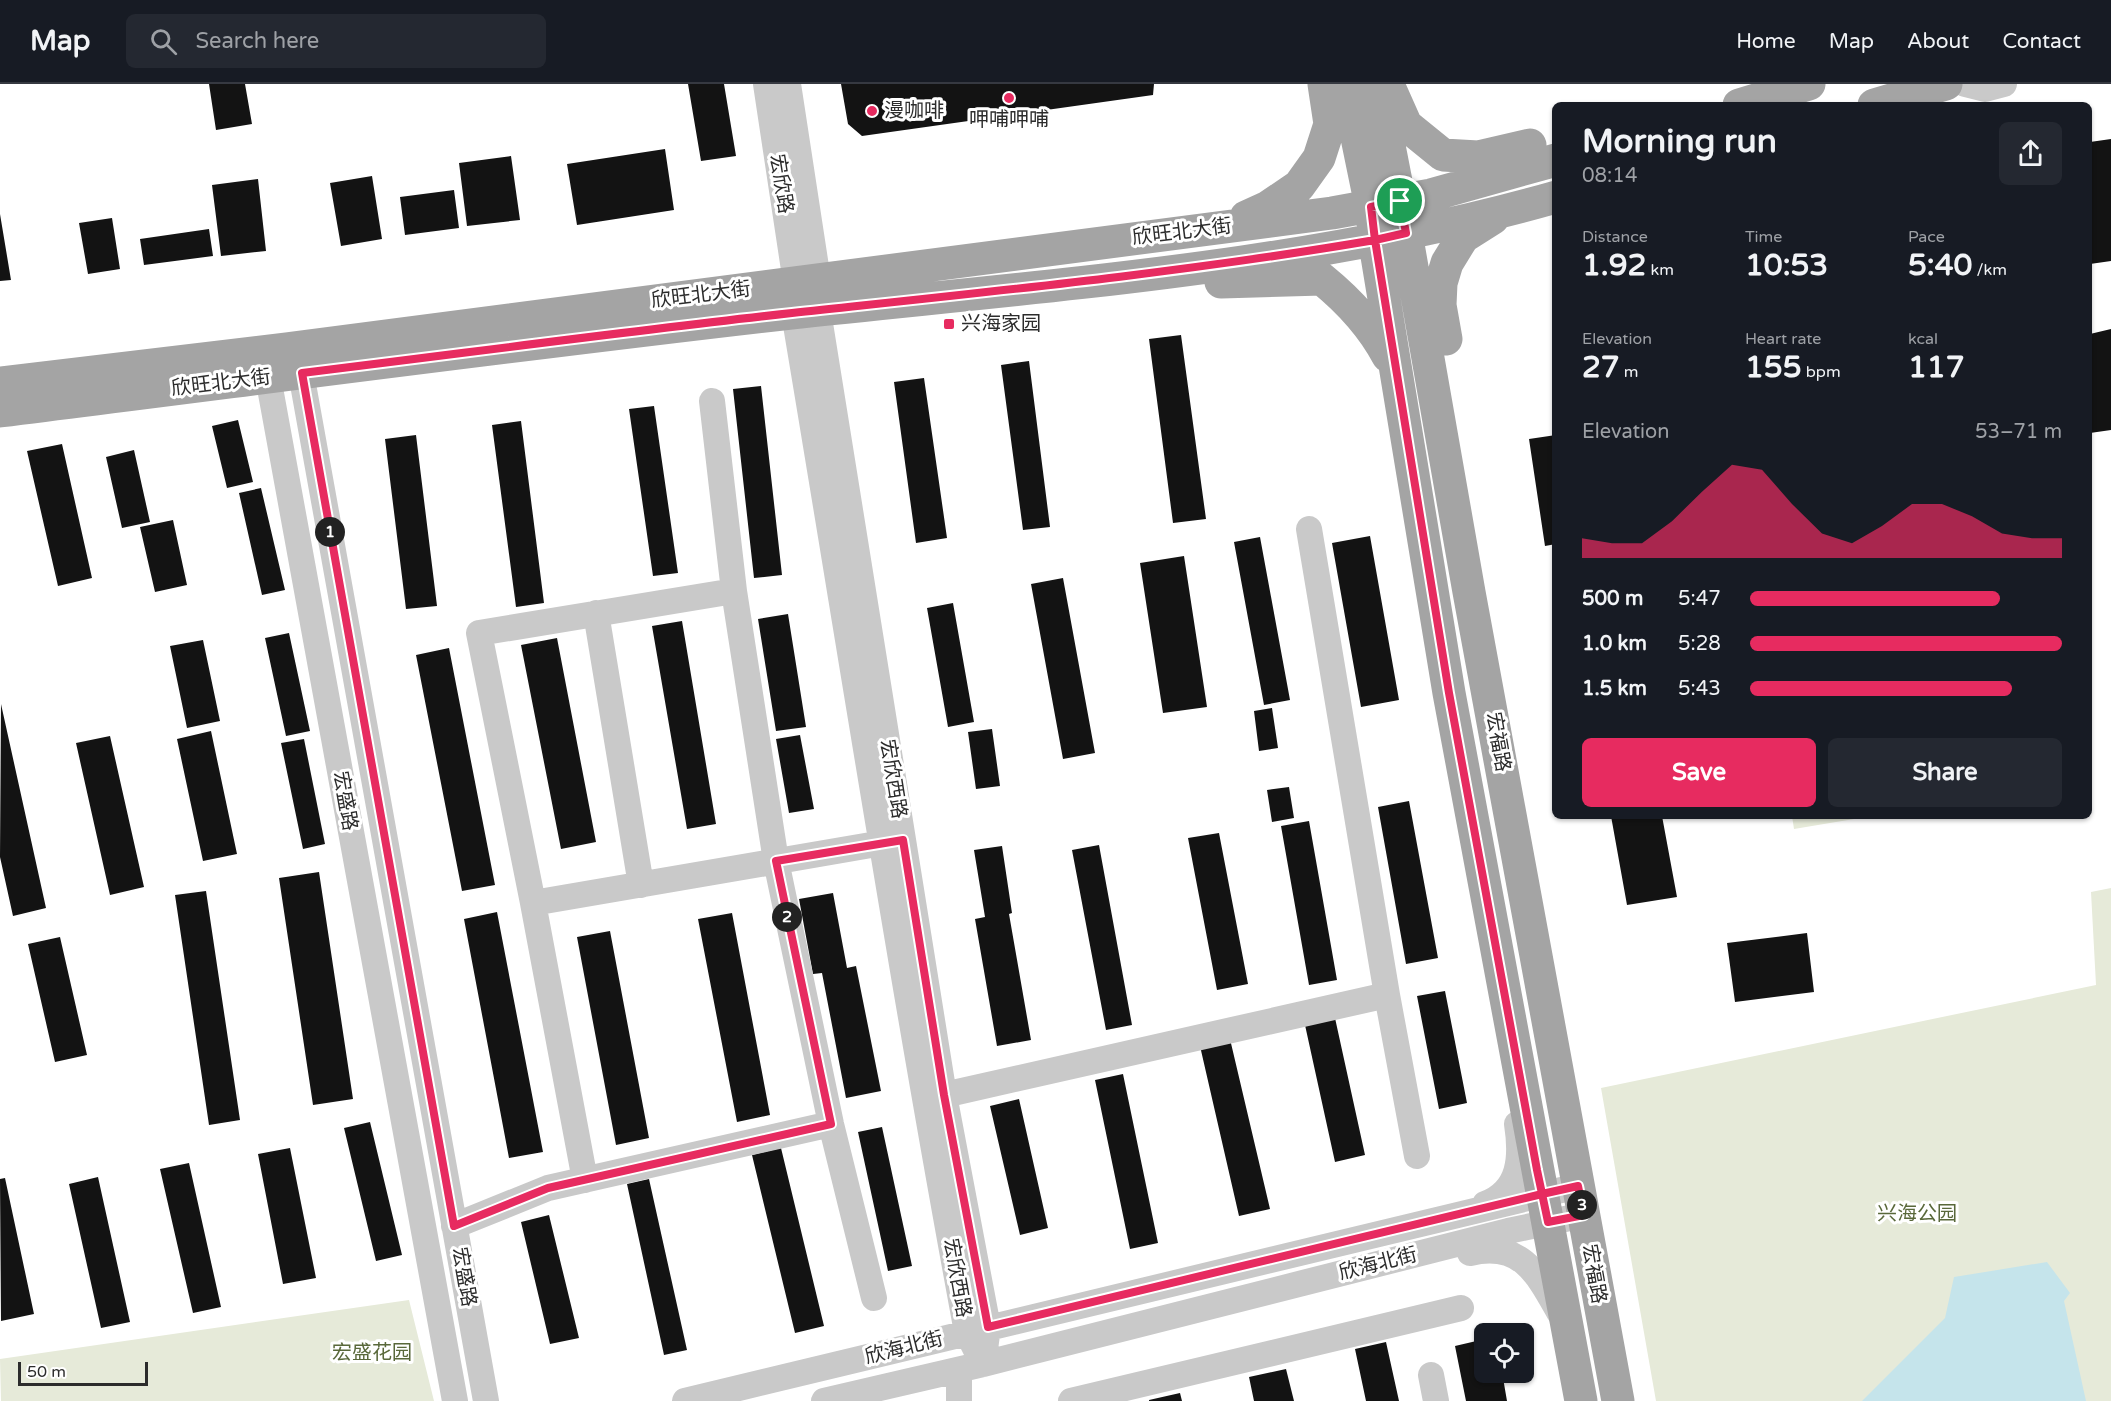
<!DOCTYPE html>
<meta charset="utf-8">
<style>
body{margin:0;font-family:"Varela Round","Noto Sans SC",sans-serif;background:#242831;color:#f1f3f6;height:100vh;display:flex;flex-direction:column;font-size:22px;white-space:nowrap}
*{box-sizing:border-box;margin:0}
p{font-size:20px;color:#9ea1a6}
.icon{flex:none;width:33px;height:33px;fill:none;stroke:currentColor;stroke-width:2;stroke-linecap:round;stroke-linejoin:round}
.map{position:relative;flex:1;overflow:hidden}
.sheet{position:absolute;left:1552px;top:18px;width:540px;height:717px;display:flex;flex-direction:column;background:#171b24;border-radius:9px;box-shadow:0 2px 4px #0004}
.sheet>*{flex:none}
.buttons{position:absolute;left:1474px;top:1239px;display:grid;gap:12px}
.buttons a{display:grid;place-items:center;width:60px;height:60px;border-radius:9px;background:#171b24;box-shadow:0 2px 4px #0004;font-size:30px}
.scale{position:absolute;left:18px;bottom:15px;width:130px;box-sizing:border-box;padding-left:6px;border:3px solid #2c2c2c;border-top:0;font-size:16px;line-height:21px;white-space:nowrap;color:#2c2c2c;-webkit-text-stroke:4px #fff;paint-order:stroke}
.pin{position:absolute;display:grid;place-items:center;width:51px;height:51px;color:#fff;margin:-26px;border:3px solid #fff;border-radius:50%;box-shadow:0 2px 6px #0007}
.km{position:absolute;width:30px;height:30px;margin:-15px;border-radius:50%;background:#222;color:#fff;font-size:16px;line-height:30px;text-align:center}
.round{display:grid;place-items:center;flex:none;width:63px;height:63px;border-radius:9px;background:#242831}
.summary{display:flex;align-items:center;justify-content:space-between;height:102px;padding:0 30px}
h1{font-size:33px;font-weight:800;line-height:45px}
.stats{display:grid;grid-template-columns:repeat(3,1fr);gap:9px;height:102px;padding:6px 30px}
.stats div{display:grid;align-content:center}
.stats b{font-size:30px;font-weight:800}
.stats small{font-size:16px;font-weight:400}
.stats p{font-size:16px}
.chart{height:168px;padding:12px 30px}
.chart p{display:flex;justify-content:space-between}
.chart svg{width:100%;height:108px;margin-top:6px;fill:#e72b60;opacity:.7}
.action{display:flex;gap:12px;margin-top:auto;padding:12px 30px}
.action a{flex:1;height:69px;border-radius:9px;background:#e72b60;color:#fff;font-size:24px;font-weight:800;line-height:69px;text-align:center}
.action a+a{background:#242831;color:#f1f3f6}
ul{padding:0 30px;list-style:none;font-size:20px}
li{display:grid;grid-template-columns:96px 72px 1fr;align-items:center;height:45px}
li i{height:15px;border-radius:8px;background:#e72b60}
header{display:flex;align-items:center;gap:36px;box-sizing:border-box;height:84px;padding:0 30px;background:#171b24;border-bottom:2px solid #363941}
header strong{font-size:28px}
nav{display:flex;gap:33px;margin-inline-start:auto;font-size:21px}
.search{width:420px;height:54px;background:#242831;display:flex;align-items:center;gap:15px;box-sizing:border-box;padding:0 21px;border-radius:9px;color:#9ea1a6;font-size:22px}
.map>svg:first-child{display:block}
.green{fill:#e6ead9}
.water{fill:#c5e4eb}
.building{fill:#131313}
.lines{fill:none;stroke-linecap:round;stroke-linejoin:round}
.minor{stroke:#c9c9c9;stroke-width:26}
.major{stroke:#a4a4a4;stroke-width:33}
.route-casing{stroke:#fff;stroke-width:12}
.route{stroke:#e72b60;stroke-width:8}
.poi-dot{fill:#e72b60;stroke:#fff;stroke-width:2}
.labels{text-anchor:middle;dominant-baseline:central;stroke-width:6;stroke-linejoin:round;paint-order:stroke}
.poi-label{font-size:20px;fill:#2c2c2c;stroke:#fff;text-anchor:start}
.street-label{font-size:20px;fill:#2c2c2c;stroke:#fff}
.park-label{font-size:20px;fill:#59683a;stroke:#fff}
</style>
<header>
<strong>Map</strong>
<div class="search"><svg class="icon" aria-label="search" viewBox="0 0 24 24"><circle cx="10" cy="10" r="6"/><path d="M15 15l6 6"/></svg>Search here</div>
<nav><a>Home</a><a>Map</a><a>About</a><a>Contact</a></nav>
</header>
<div class="map">
<svg width="2111" height="1317" viewBox="0 0 2111 1317">
<rect width="100%" height="100%" fill="#fff"/>
<path class="green" d="M1792,732H1872L1794,745Z
M2111,804V1317H1656L1601,1004L2096,901L2091,808Z
M409,1216L434,1317H1L0,1275Z"/>
<path class="water" d="M2047,1178L2070,1209L2064,1217L2086,1317H1862L1945,1234L1954,1193Z"/>
<path class="building" d="M209,0H245L252,40L216,46Z
M688,0H724L736,72L701,77Z
M841,0H1154L1153,11L862,52L848,40Z
M2111,55V177L2090,180V58Z
M665,65L674,126L577,141L567,80Z
M511,72L520,136L467,142L459,79Z
M372,92L382,155L341,162L330,99Z
M258,95L266,167L221,172L212,101Z
M454,106L459,144L405,151L400,113Z
M0,130L11,196L0,197Z
M112,134L120,185L88,190L79,139Z
M209,145L213,172L144,181L140,155Z
M2111,245V346L2090,349V250Z
M1181,251L1206,435L1173,439L1149,255Z
M1029,277L1050,443L1023,446L1001,281Z
M924,294L947,454L916,459L894,298Z
M761,302L782,491L754,494L733,305Z
M654,322L678,489L653,492L629,325Z
M238,336L253,398L227,404L212,342Z
M521,337L544,519L516,523L492,341Z
M416,351L437,522L406,525L385,355Z
M1556,351V460L1545,462L1529,355Z
M62,360L92,494L58,502L27,367Z
M134,366L150,438L122,444L106,373Z
M261,404L285,506L262,511L239,409Z
M173,436L187,501L155,508L140,443Z
M1370,452L1399,616L1361,623L1332,459Z
M1260,453L1290,616L1264,621L1234,458Z
M1184,472L1207,623L1163,629L1140,479Z
M1063,494L1095,669L1063,675L1031,500Z
M953,519L974,638L948,643L927,524Z
M788,530L806,643L776,647L758,535Z
M682,537L716,740L687,745L652,542Z
M289,549L310,647L286,652L265,554Z
M557,554L596,758L561,765L521,561Z
M203,556L220,637L187,644L170,562Z
M449,564L495,801L462,807L416,571Z
M1,620L46,824L13,832L0,773Z
M1272,624L1278,664L1259,667L1254,627Z
M992,645L1000,702L976,705L968,648Z
M211,647L237,770L203,777L177,655Z
M800,651L814,725L789,729L776,655Z
M110,652L144,803L110,811L76,659Z
M304,655L325,760L303,765L281,659Z
M1289,703L1294,734L1272,738L1267,706Z
M1409,717L1438,874L1406,880L1378,723Z
M1611,732H1662L1677,813L1627,821Z
M1309,737L1337,896L1309,901L1281,742Z
M1219,749L1248,900L1217,906L1188,754Z
M1099,761L1132,941L1106,946L1072,766Z
M1002,762L1012,829L1009,830L1031,956L997,962L975,835L985,833L974,766Z
M319,788L353,1015L313,1021L279,794Z
M206,807L240,1036L209,1041L175,811Z
M833,809L847,884L856,882L881,1007L846,1014L822,889L813,890L799,815Z
M497,828L543,1068L509,1074L464,835Z
M732,829L770,1031L737,1038L698,835Z
M610,847L649,1054L616,1061L577,853Z
M1807,849L1814,908L1735,918L1727,859Z
M60,853L87,971L55,978L28,860Z
M1445,907L1467,1019L1439,1025L1417,912Z
M1335,934L1365,1071L1335,1078L1305,941Z
M1230,955L1270,1125L1239,1132L1200,962Z
M1123,990L1158,1159L1130,1165L1095,996Z
M1019,1015L1048,1144L1020,1151L990,1022Z
M370,1038L402,1171L376,1177L344,1044Z
M882,1043L912,1182L888,1187L858,1048Z
M290,1064L316,1194L283,1200L258,1070Z
M781,1064L824,1242L795,1249L752,1071Z
M189,1079L221,1223L193,1229L160,1085Z
M98,1093L130,1238L101,1244L69,1100Z
M5,1094L34,1230L1,1237L0,1095Z
M649,1095L687,1266L664,1271L627,1100Z
M549,1131L579,1254L550,1260L521,1138Z
M1485,1255V1288H1502L1507,1317H1466L1455,1262Z
M1386,1258L1399,1317H1366L1355,1265Z
M1286,1285L1294,1317H1254L1249,1293Z
M1180,1309L1182,1317H1149V1316Z"/>
<g class="lines">
<path class="minor" d="M766,0L796,199
M788,0L818,196
M1965,0L1985,5L2004,0
M818,227L944,1011L988,1243L983,1280
M794,229C851,569 904,909 967,1248L983,1280
M301,289L486,1317
M268,293L455,1317
M712,317L734,507L776,777L831,1040L874,1214
M596,529L641,801
M533,819L479,549L734,507
M1387,911L1417,1072
M944,1011L1387,911L1309,445
M585,1096L533,819L900,756
M1485,1120C1521,1107 1522,1072 1517,1040
M454,1142L548,1104L831,1040
M1470,1169C1521,1157 1537,1189 1559,1228
M959,1286V1317
M1431,1291L1436,1317
M685,1317L1578,1102
M824,1317L983,1280L1508,1147L1584,1131
M1071,1317L1461,1224"/>
<path class="major" d="M1346,0L1371,122L1377,172L1449,609L1581,1317
M1377,0L1406,149L1469,508L1618,1317
M1390,5L1406,41L1443,71L1478,73L1530,61
M1739,21L1809,0
M1874,21L1946,0
M1246,133L1268,123L1299,102L1319,74L1330,40L1324,0
M1221,198L1322,195C1349,217 1372,242 1388,272
M1446,255L1440,221L1441,199L1447,179L1463,153L1493,134
M0,299L287,265L1332,129L1431,111L1556,76
M0,327C264,294 527,259 791,229C1047,201 1307,184 1556,113"/>
</g>
<g class="lines">
<defs>
<path id="route" d="M1400,117L1371,123L1375,156C1182,189 987,208 792,229C629,247 465,269 302,289L454,1142L548,1104L831,1040L776,777L903,756L944,1011L988,1243L1542,1110L1578,1102L1584,1131L1548,1138L1537,1086L1449,609L1375,156L1406,149L1400,117"/>
</defs>
<use href="#route" class="route-casing"/>
<use href="#route" class="route"/>
</g>
<g class="poi-dot">
<circle cx="1009" cy="14" r="6"/>
<circle cx="872" cy="27" r="6"/>
<rect x="943" y="234" width="12" height="12" rx="3"/>
</g>
<g class="labels">
<g class="poi-label">
<text x="884" y="27">漫咖啡</text>
<text x="1009" y="36" text-anchor="middle">呷哺呷哺</text>
<text x="961" y="240">兴海家园</text>
</g>
<g class="street-label">
<text transform="translate(781 100) rotate(81)">宏欣路</text>
<text transform="translate(1182 148) rotate(-7)">欣旺北大街</text>
<text transform="translate(701 211) rotate(-7)">欣旺北大街</text>
<text transform="translate(221 299) rotate(-7)">欣旺北大街</text>
<text transform="translate(1498 658) rotate(80)">宏福路</text>
<text transform="translate(893 695) rotate(81)">宏欣西路</text>
<text transform="translate(345 717) rotate(80)">宏盛路</text>
<text transform="translate(1378 1180) rotate(-14)">欣海北街</text>
<text transform="translate(1594 1190) rotate(80)">宏福路</text>
<text transform="translate(464 1193) rotate(80)">宏盛路</text>
<text transform="translate(957 1194) rotate(80)">宏欣西路</text>
<text transform="translate(904 1264) rotate(-14)">欣海北街</text>
</g>
<g class="park-label">
<text x="1917" y="1130">兴海公园</text>
<text x="372" y="1269">宏盛花园</text>
</g>
</g>
</svg>
<div class="buttons">
<a><svg class="icon" aria-label="locate" viewBox="0 0 24 24"><circle cx="12" cy="12" r="6"/><path d="M12 2v4M12 18v4M2 12h4M18 12h4"/></svg></a>
</div>
<div class="scale">50 m</div>
<div class="pin" style="left:1400px;top:117px;background:#1e9e55"><svg class="icon" aria-label="arrive" viewBox="0 0 24 24"><path d="M6 21V4h12l-3 4 3 4H6"/></svg></div>
<b class="km" style="left:330px;top:448px">1</b>
<b class="km" style="left:787px;top:833px">2</b>
<b class="km" style="left:1582px;top:1121px">3</b>
<section class="sheet">
<div class="summary"><div><h1>Morning run</h1><p>08:14</p></div><a class="round"><svg class="icon" aria-label="share" viewBox="0 0 24 24"><path d="M12 15V3M7 8l5-5 5 5M5 13v7h14v-7"/></svg></a></div>
<div class="stats">
<div><p>Distance</p><b>1.92<small> km</small></b></div>
<div><p>Time</p><b>10:53</b></div>
<div><p>Pace</p><b>5:40<small> /km</small></b></div>
</div>
<div class="stats">
<div><p>Elevation</p><b>27<small> m</small></b></div>
<div><p>Heart rate</p><b>155<small> bpm</small></b></div>
<div><p>kcal</p><b>117</b></div>
</div>
<div class="chart"><p><span>Elevation</span>53–71 m</p>
<svg viewBox="0 0 160 44" preserveAspectRatio="none"><path d="M0 44V36L10 38L20 38L30 29L40 17L50 6L60 8L70 22L80 34L90 38L100 31L110 22L120 22L130 27L140 34L150 36L160 36V44z"/></svg>
</div>
<ul>
<li><b>500 m</b>5:47<i style="width:80%"></i></li>
<li><b>1.0 km</b>5:28<i style="width:100%"></i></li>
<li><b>1.5 km</b>5:43<i style="width:84%"></i></li>
</ul>
<div class="action"><a>Save</a><a>Share</a></div>
</section>
</div>
